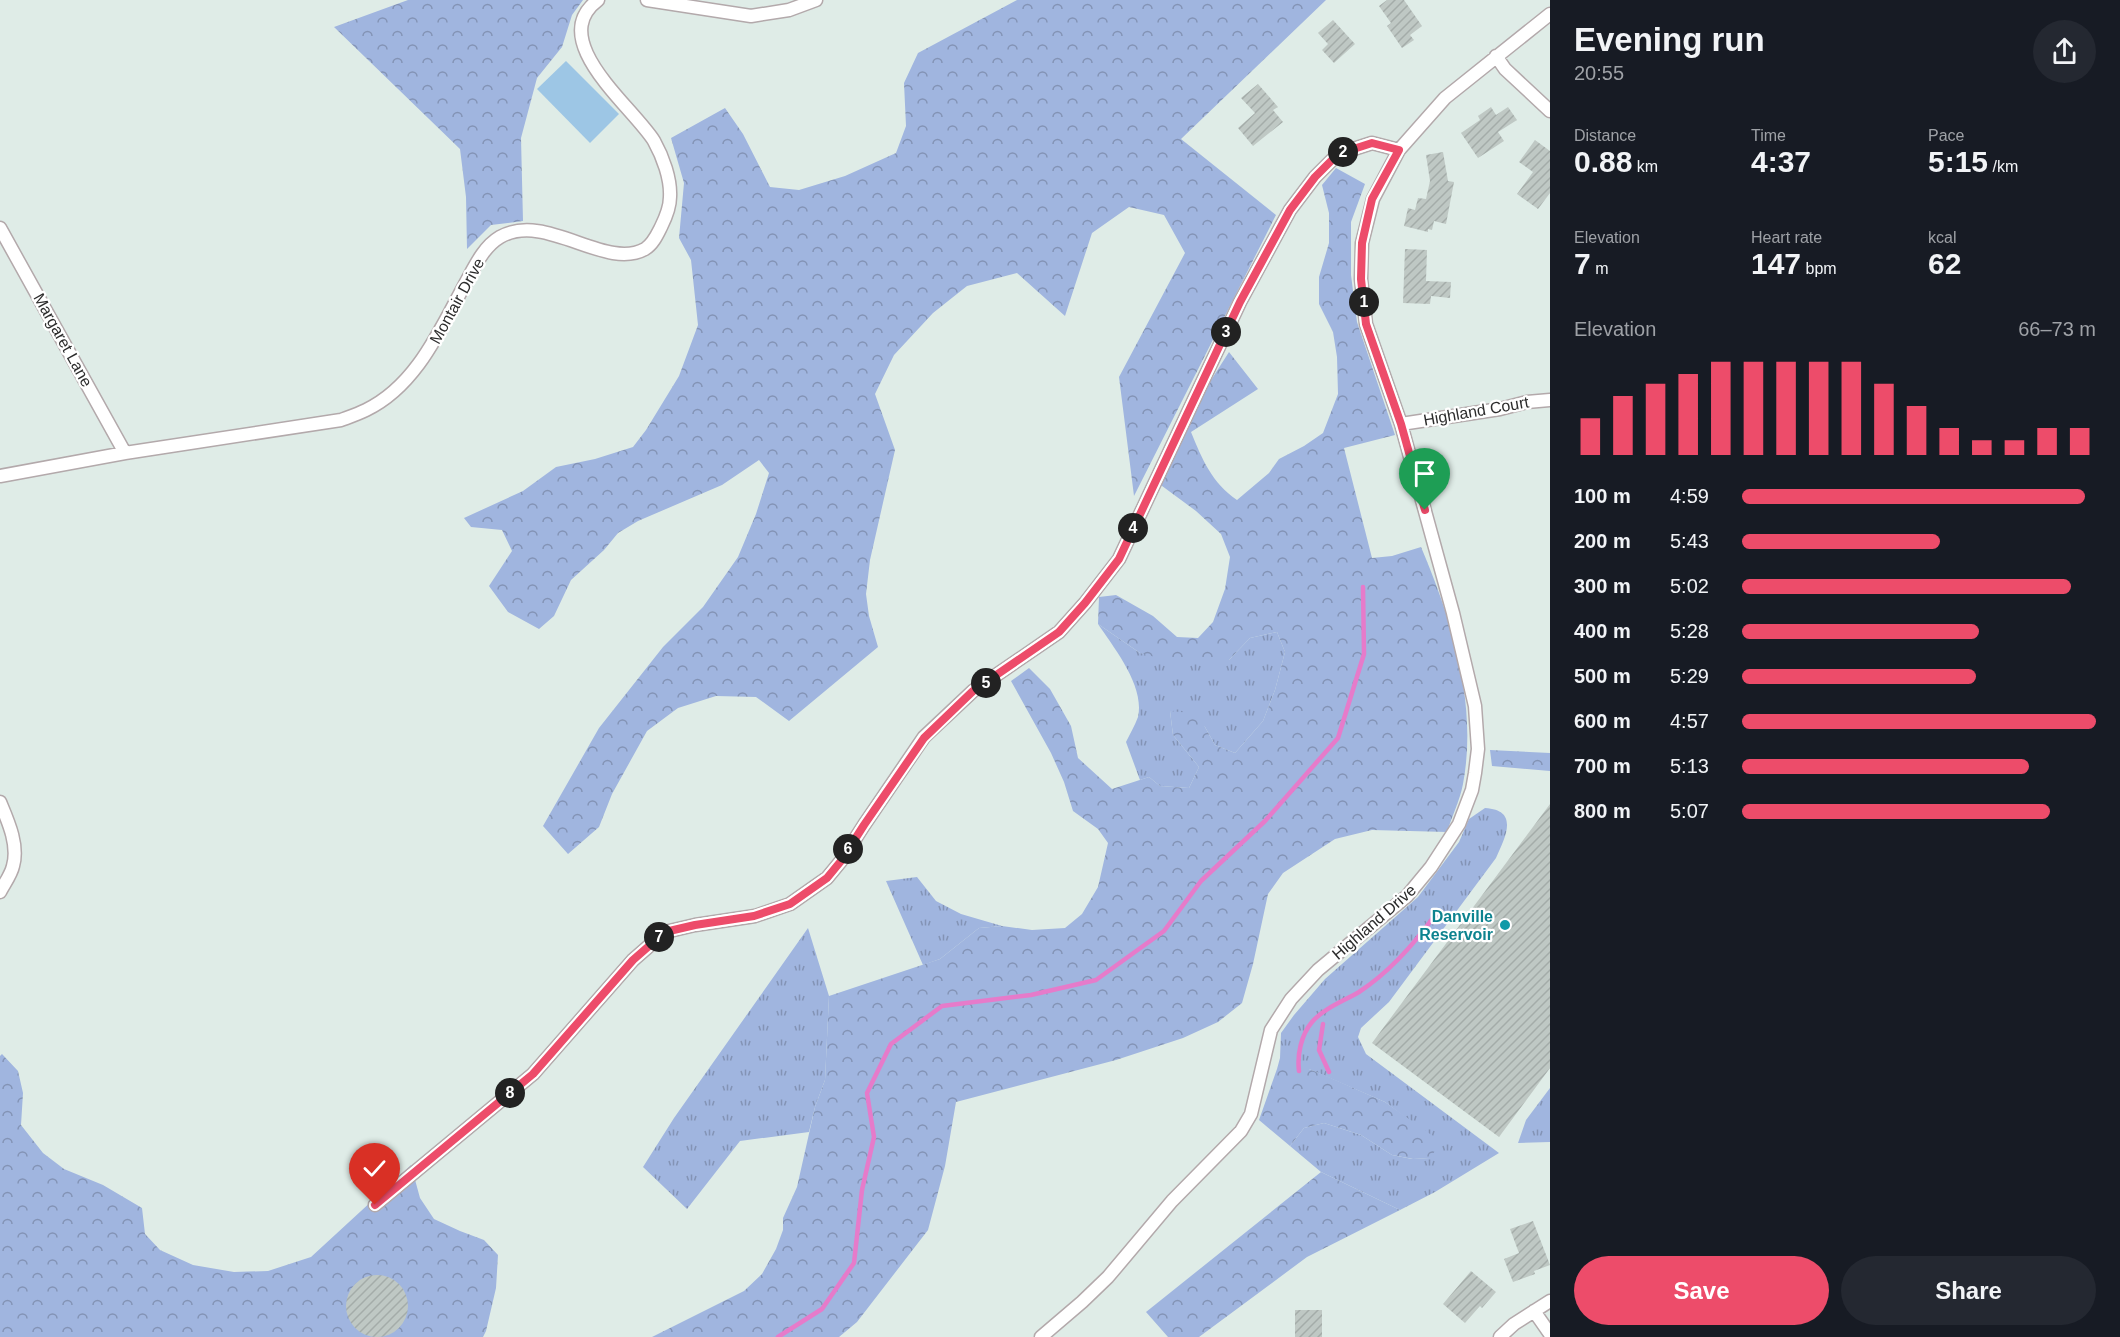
<!DOCTYPE html>
<meta charset="utf-8">
<style>
body{margin:0;font-family:Helvetica,sans-serif;background:#242831;color:#f1f3f6;height:100vh;display:flex;flex-direction:column;font-size:22px;white-space:nowrap}
*{box-sizing:border-box;margin:0}
p{font-size:20px;color:#9ea1a6}
.icon{flex:none;width:33px;height:33px;fill:none;stroke:currentColor;stroke-width:2;stroke-linecap:round;stroke-linejoin:round}
.map{position:relative;flex:1;overflow:hidden}
.sheet{display:flex;flex-direction:column;background:#171b24;width:570px}
.sheet>*{flex:none}
.pin{position:absolute;display:grid;place-items:center;width:51px;height:51px;color:#fff;margin:-62px -26px;border-radius:50% 50% 50% 0;rotate:-45deg;box-shadow:0 0 6px #0007}
.pin .icon{rotate:45deg}
.km{position:absolute;width:30px;height:30px;margin:-15px;border-radius:50%;background:#222;color:#fff;font-size:16px;line-height:30px;text-align:center}
.round{display:grid;place-items:center;flex:none;width:63px;height:63px;border-radius:32px;background:#242831}
.overview{display:flex;align-items:center;justify-content:space-between;height:102px;padding:0 24px}
h1{font-size:33px;font-weight:800;line-height:45px}
.figures{display:grid;grid-template-columns:repeat(3,1fr);gap:9px;height:102px;padding:6px 24px}
.figures div{display:grid;align-content:center}
.figures b{font-size:30px;font-weight:800}
.figures small{font-size:16px;font-weight:400}
.figures p{font-size:16px}
.chart{height:168px;padding:12px 24px}
.chart p{display:flex;justify-content:space-between}
.chart svg{width:100%;height:108px;margin-top:6px;stroke:#ed4c6a;stroke-width:6}
.cta{display:flex;gap:12px;margin-top:auto;padding:12px 24px}
.cta a{flex:1;height:69px;border-radius:36px;background:#ed4c6a;color:#fff;font-size:24px;font-weight:800;line-height:69px;text-align:center}
.cta a+a{background:#242831;color:#f1f3f6}
ul{padding:0 24px;list-style:none;font-size:20px}
li{display:grid;grid-template-columns:96px 72px 1fr;align-items:center;height:45px}
li i{height:15px;border-radius:8px;background:#ed4c6a}
main{display:flex;flex:1;min-height:0}
.map>svg:first-child{display:block}
.grass{fill:url(#grass-tufts)}
.forest{fill:url(#forest-crowns)}
.pitch{fill:#9dc6e5}
.lines{fill:none;stroke-linecap:round;stroke-linejoin:round}
.stream{stroke:#e67bca;stroke-width:4.5}
.building{fill:url(#building-hatch)}
.street-casing{stroke:#b3a9ab;stroke-width:15}
.street{stroke:#fff;stroke-width:12}
.route-casing{stroke:#fff;stroke-width:12}
.route{stroke:#ed4c6a;stroke-width:8}
.culture-dot{fill:#0f9aa8;stroke:#fff;stroke-width:2}
.labels{text-anchor:middle;dominant-baseline:central;stroke-width:4.5;stroke-linejoin:round;paint-order:stroke}
.street-label{font-size:16px;fill:#2c2c2c;stroke:#fff}
.culture-label{font-size:16px;font-weight:bold;fill:#0d838f;stroke:#fff;text-anchor:end}
</style>
<main>
<div class="map">
<svg width="1550" height="1337" viewBox="0 0 1550 1337">
<defs>
<pattern id="grass-tufts" width="24" height="20" patternUnits="userSpaceOnUse" patternTransform="scale(1.5)"><rect width="24" height="20" fill="#a0b5df"/><path d="M3 7l-1-3M5 7V3M7 7l1-3M15 17l-1-3M17 17v-4M19 17l1-3" fill="none" stroke="#8393b5"/></pattern>
<pattern id="forest-crowns" width="20" height="18" patternUnits="userSpaceOnUse" patternTransform="scale(1.5)"><rect width="20" height="18" fill="#a0b5df"/><path d="M2 6a3 3 0 1 1 6 0M12 15a3 3 0 1 1 6 0" fill="none" stroke="#8393b5"/></pattern>
<pattern id="building-hatch" width="6" height="6" patternUnits="userSpaceOnUse" patternTransform="scale(1.5)"><rect width="6" height="6" fill="#bfc8c4"/><path d="M-1 1l2-2M0 6l6-6M5 7l2-2" fill="none" stroke="#a4aca9"/></pattern>
</defs>
<rect width="100%" height="100%" fill="#dfece7"/>
<path class="grass" d="M1098,624L1140,653L1229,660L1250,638L1277,632L1285,652L1275,690L1263,721L1235,753L1215,745L1205,727L1170,711L1173,735L1199,767L1189,788L1160,786L1149,777L1140,780L1126,742C1130,734 1135,725 1138,717C1145,686 1114,648 1098,624Z
M1485,808C1520,810 1505,838 1496,858L1389,1002L1361,1028L1358,1037L1366,1054L1499,1153L1435,1192L1400,1210L1321,1172L1290,1146L1304,1128L1324,1123L1361,1135L1392,1155L1412,1159L1430,1158L1409,1120L1385,1102L1309,1069H1277L1280,1058L1281,1033L1294,1015L1325,979L1418,897L1459,842L1469,819Z
M917,877L936,901L961,914L1002,926L979,928L940,959L923,965L886,881Z
M808,928L829,996L825,1080L815,1107L809,1132L740,1141L687,1209L643,1167L674,1118Z
M1550,1088V1142L1518,1143L1526,1120Z"/>
<path class="forest" d="M408,0H583L572,15L562,47L537,78L521,138L523,221L491,225L467,249L466,197L460,149L334,27Z
M1017,0H1326L1181,139L1276,215L1134,496L1119,377L1185,253L1164,215L1129,207L1092,233L1065,316L1017,273L967,286L933,313L894,355L875,394L895,450L870,560L866,594L869,616L878,647L789,721L756,697L716,696L678,708L647,731L612,794L599,827L568,854L543,826L599,728L663,647L703,607L738,557L756,514L769,473L759,460L722,485L638,521L618,533L604,550L571,580L554,616L539,629L508,612L489,586L512,551L502,530L471,527L464,518L523,491L556,467L595,459L633,447L646,430L679,376L698,325L691,260L679,238L684,183L671,138L725,108L743,134L770,187L799,190L845,176L896,153L906,126L904,83L918,53Z
M1336,168L1365,184L1351,222V275L1357,322L1395,435L1344,448L1372,558L1392,556L1421,547C1452,620 1478,704 1463,784C1460,800 1452,816 1447,832L1372,830L1335,839L1283,873L1268,894L1253,964L1242,1003L1218,1022L1183,1038L1116,1060L956,1102L945,1166L928,1230L857,1322L839,1337H652L744,1291L762,1274L776,1249L783,1230V1218L797,1187L815,1107L825,1080L829,996L940,959L979,928L1002,926L1032,930L1065,928L1082,914L1098,887L1108,843L1098,829L1073,811L1064,782L1051,753L1011,681L1029,668L1050,689L1071,726L1078,758L1112,789L1149,777L1160,786L1189,788L1199,767L1173,735L1170,711L1191,713L1205,727L1215,745L1235,753L1263,721L1275,690L1285,652L1277,632L1250,638L1229,660L1199,664L1170,661L1140,653L1098,624L1099,597L1116,595L1153,616L1177,637L1198,638L1213,622L1225,589L1230,557L1221,534L1196,511L1158,483L1197,402L1229,352L1258,389L1191,432C1202,459 1212,483 1237,500L1269,473L1279,459L1304,446L1323,433L1338,394L1337,357L1333,332L1319,304V277L1329,243V213L1322,185Z
M1490,750L1550,753V771L1492,766Z
M2,1054L18,1071L23,1093L21,1125L43,1153L64,1169L103,1185L142,1208L145,1234L160,1250L193,1265L234,1272L268,1271L311,1257L411,1165L420,1198L434,1219L460,1231L484,1240L498,1255L496,1288L486,1331L483,1337H0V1056Z
M1277,1069H1309L1324,1075L1385,1102L1440,1141L1431,1158L1413,1159L1392,1155L1361,1135L1324,1123L1304,1128L1290,1146L1259,1120Z
M1321,1172L1400,1210L1307,1257L1199,1337H1168L1146,1312Z"/>
<path class="pitch" d="M566,61L619,114L590,143L537,89Z"/>
<g class="lines">
<path class="stream" d="M1323,1024L1319,1050L1329,1072
M1299,1071C1297,1055 1301,1035 1312,1022C1324,1008 1344,1001 1359,992C1388,973 1415,943 1435,915
M778,1337L822,1309L854,1263L862,1190L874,1137L867,1093L891,1044L942,1006L1031,995L1096,980L1164,931L1201,881L1265,821L1338,738L1364,654L1363,587"/>
</g>
<path class="building" d="M1387,0H1404L1422,26L1410,35L1414,40L1402,48L1387,26L1391,23L1379,6Z
M1333,20L1355,44L1334,63L1322,50L1328,44L1318,33Z
M1258,84L1278,107L1273,110L1283,122L1253,146L1238,128L1255,113L1241,98Z
M1491,107L1496,115L1508,107L1517,120L1498,132L1504,141L1478,158L1461,133L1480,120L1478,116Z
M1535,140L1550,151V193L1538,209L1517,194L1533,172L1519,162Z
M1443,152L1448,181L1454,182L1446,224L1434,221L1432,230L1428,229V232L1404,226L1408,208L1415,210L1418,198L1426,199L1430,181L1426,155Z
M1405,249L1427,250L1426,281L1451,282L1450,298L1431,296L1430,304L1403,303Z
M1550,804V1068L1499,1137L1372,1043Z
M1533,1221L1550,1265L1534,1271L1535,1274L1513,1282L1504,1259L1519,1253L1510,1229Z
M1471,1271L1496,1292L1482,1308L1480,1306L1465,1323L1443,1304Z
M346 1306a31 31 0 1 1 62 0a31 31 0 1 1-62 0Z
M1295,1310H1322V1337H1295Z"/>
<g class="lines">
<defs>
<path id="street" d="M647,0L751,16L789,10L816,0
M1496,56L1505,69L1550,111
M0,228L125,453
M1401,424L1500,409L1527,402L1550,400
M0,476L125,453L341,420C349,417 358,414 366,410C416,386 440,330 465,284C474,268 483,247 500,237C546,211 605,271 645,249C653,244 657,235 661,227C665,219 670,207 670,197C671,179 663,157 654,141C632,106 545,40 598,0
M0,802C8,821 19,845 13,866C11,875 4,884 0,892
M375,1205L533,1074L633,960L665,932L695,925L755,916L790,904L827,878L841,861L864,825L924,737L973,691L1059,632L1085,603L1119,559L1240,302L1290,210L1315,177L1338,154L1372,143L1399,150
M1534,1311L1550,1334
M1041,1337L1082,1302L1108,1277L1172,1201L1241,1131L1251,1114L1271,1030L1291,999L1318,970L1407,896L1431,867L1459,824L1472,790L1475,773L1478,749L1475,706L1453,613L1401,424L1366,324L1361,279L1362,243L1373,199L1399,150L1445,98L1550,14
M1500,1337L1514,1324L1550,1301"/>
</defs>
<use href="#street" class="street-casing"/>
<use href="#street" class="street"/>
</g>
<g class="lines">
<defs>
<path id="route" d="M375,1205L533,1074L633,960L665,932L695,925L754,916L790,904L827,878L841,861L864,825L924,738L973,691L1059,632L1085,603L1119,559L1240,302L1290,210L1315,177L1338,154L1372,143L1399,150L1372,199L1362,243L1361,279L1366,324L1401,424L1425,510"/>
</defs>
<use href="#route" class="route-casing"/>
<use href="#route" class="route"/>
</g>
<circle class="culture-dot" cx="1505" cy="925" r="6"/>
<g class="labels">
<g class="street-label">
<text transform="translate(457 301) rotate(-61)">Montair Drive</text>
<text transform="translate(63 340) rotate(61)">Margaret Lane</text>
<text transform="translate(1476 411) rotate(-10)">Highland Court</text>
<text transform="translate(1374 922) rotate(-41)">Highland Drive</text>
</g>
<g class="culture-label">
<text x="1493" y="916">Danville<tspan x="1493" dy="18">Reservoir</tspan></text>
</g>
</g>
</svg>
<div class="pin" style="left:1425px;top:510px;background:#1e9e55"><svg class="icon" aria-label="arrive" viewBox="0 0 24 24"><path d="M6 21V4h12l-3 4 3 4H6"/></svg></div>
<div class="pin" style="left:375px;top:1205px;background:#d93025"><svg class="icon" aria-label="check" viewBox="0 0 24 24"><path d="M5 12l5 5 9-10"/></svg></div>
<b class="km" style="left:1364px;top:302px">1</b>
<b class="km" style="left:1343px;top:152px">2</b>
<b class="km" style="left:1226px;top:332px">3</b>
<b class="km" style="left:1133px;top:528px">4</b>
<b class="km" style="left:986px;top:683px">5</b>
<b class="km" style="left:848px;top:849px">6</b>
<b class="km" style="left:659px;top:937px">7</b>
<b class="km" style="left:510px;top:1093px">8</b>
</div>
<section class="sheet">
<div class="overview"><div><h1>Evening run</h1><p>20:55</p></div><a class="round"><svg class="icon" aria-label="share" viewBox="0 0 24 24"><path d="M12 15V3M7 8l5-5 5 5M5 13v7h14v-7"/></svg></a></div>
<div class="figures">
<div><p>Distance</p><b>0.88<small> km</small></b></div>
<div><p>Time</p><b>4:37</b></div>
<div><p>Pace</p><b>5:15<small> /km</small></b></div>
</div>
<div class="figures">
<div><p>Elevation</p><b>7<small> m</small></b></div>
<div><p>Heart rate</p><b>147<small> bpm</small></b></div>
<div><p>kcal</p><b>62</b></div>
</div>
<div class="chart"><p><span>Elevation</span>66–73 m</p>
<svg viewBox="0 0 160 44" preserveAspectRatio="none"><path d="M5 44V29M15 44V20M25 44V15M35 44V11M45 44V6M55 44V6M65 44V6M75 44V6M85 44V6M95 44V15M105 44V24M115 44V33M125 44V38M135 44V38M145 44V33M155 44V33"/></svg>
</div>
<ul>
<li><b>100 m</b>4:59<i style="width:97%"></i></li>
<li><b>200 m</b>5:43<i style="width:56%"></i></li>
<li><b>300 m</b>5:02<i style="width:93%"></i></li>
<li><b>400 m</b>5:28<i style="width:67%"></i></li>
<li><b>500 m</b>5:29<i style="width:66%"></i></li>
<li><b>600 m</b>4:57<i style="width:100%"></i></li>
<li><b>700 m</b>5:13<i style="width:81%"></i></li>
<li><b>800 m</b>5:07<i style="width:87%"></i></li>
</ul>
<div class="cta"><a>Save</a><a>Share</a></div>
</section>
</main>
